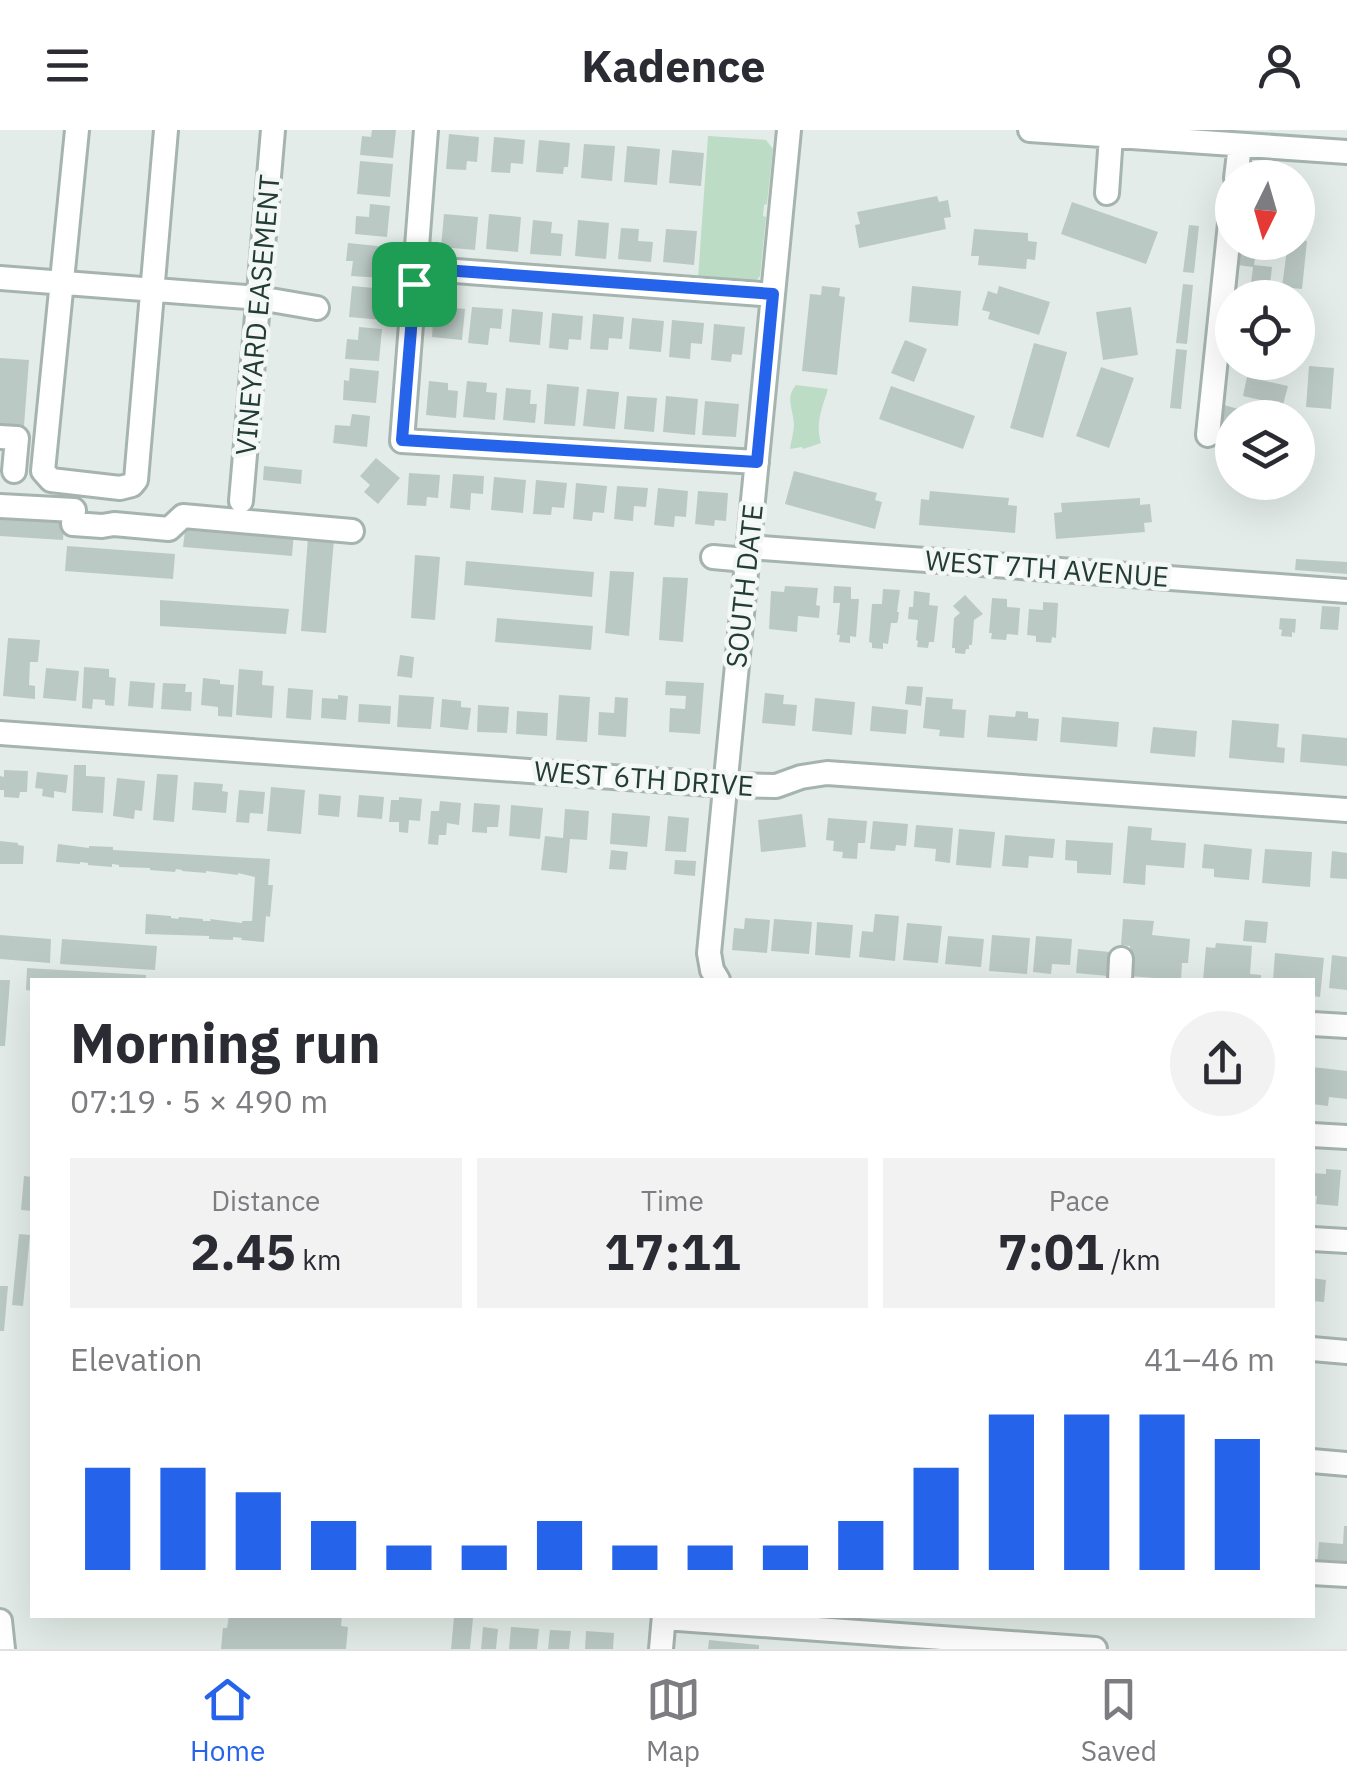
<!DOCTYPE html>
<meta charset="utf-8">
<style>
body{margin:0;font-family:"IBM Plex Sans",sans-serif;background:#f2f2f3;color:#2b2b33;height:100vh;display:flex;flex-direction:column;font-size:38px;white-space:nowrap}
*{box-sizing:border-box;margin:0}
p{font-size:32px;color:#7c7c81}
.icon{flex:none;width:55px;height:55px;fill:none;stroke:currentColor;stroke-width:2;stroke-linecap:round;stroke-linejoin:round}
.map{position:relative;flex:1;overflow:hidden}
.side{position:absolute;left:30px;top:848px;width:1285px;height:640px;display:flex;flex-direction:column;background:#fff;border-radius:0px;box-shadow:0 10px 40px #0002}
.side>*{flex:none}
.needle{width:65px;rotate:185deg}
.controls{position:absolute;left:1215px;top:30px;display:grid;gap:20px}
.controls a{display:grid;place-items:center;width:100px;height:100px;border-radius:50%;background:#fff;box-shadow:0 10px 40px #0002;font-size:50px}
.pin{position:absolute;display:grid;place-items:center;width:85px;height:85px;color:#fff;margin:-42px;border-radius:20px;box-shadow:0 5px 15px #0006}
.round{display:grid;place-items:center;flex:none;width:105px;height:105px;border-radius:52px;background:#f2f2f3}
.summary{display:flex;align-items:center;justify-content:space-between;height:170px;padding:0 40px}
h1{font-size:55px;font-weight:700;line-height:75px}
.metrics{display:grid;grid-template-columns:repeat(3,1fr);gap:15px;height:170px;padding:10px 40px}
.metrics div{display:grid;align-content:center;border-radius:0px;background:#f2f2f3;text-align:center}
.metrics b{font-size:50px;font-weight:700}
.metrics small{font-size:28px;font-weight:400}
.metrics p{font-size:28px}
.chart{height:280px;padding:20px 40px}
.chart p{display:flex;justify-content:space-between}
.chart svg{width:100%;height:180px;margin-top:10px;stroke:#2563eb;stroke-width:6}
header{display:flex;justify-content:space-between;align-items:center;height:130px;padding:0 40px;background:#fff;font-size:45px;font-weight:700}
.menu{display:flex;justify-content:space-around;align-items:center;height:140px;border-top:2px solid #e1e1e2;background:#fff;font-size:28px;color:#7c7c81}
.menu a{display:grid;justify-items:center;gap:5px}
.menu .active{color:#2563eb}
.map>svg:first-child{display:block}
.green{fill:#bddcc6}
.building{fill:#bbc9c4}
.lines{fill:none;stroke-linecap:round;stroke-linejoin:round}
.minor-casing{stroke:#a6b4af;stroke-width:28}
.minor{stroke:#fff;stroke-width:22}
.route-casing{stroke:#fff;stroke-width:20}
.route{stroke:#2563eb;stroke-width:12}
.labels{text-anchor:middle;dominant-baseline:central;stroke-width:9;stroke-linejoin:round;paint-order:stroke}
.street-label{font-size:28px;fill:#243c36;stroke:#f3f8f6}
</style>
<header><svg class="icon" aria-label="menu" viewBox="0 0 24 24"><path d="M4 6h16M4 12h16M4 18h16"/></svg>Kadence<svg class="icon" aria-label="person" viewBox="0 0 24 24"><circle cx="12" cy="8" r="4"/><path d="M4 21q1-7 8-7t8 7"/></svg></header>
<div class="map">
<svg width="1347" height="1519" viewBox="0 0 1347 1519">
<rect width="100%" height="100%" fill="#e3ece8"/>
<path class="green" d="M708,6L766,10L773,19L767,74L764,75L763,86L766,87L760,146L755,152L698,149Z
M796,255L828,259C822,278 815,294 821,313L803,319L802,317L790,319C791,311 794,302 794,294C793,278 785,268 796,255Z"/>
<path class="building" d="M372,0H396L393,28L360,25L362,6L371,7Z
M449,4L479,7L477,32L467,31L466,40L446,39Z
M494,7L525,10L523,34L511,33L510,43L491,42Z
M539,10L570,13L568,37H564L563,44L536,42Z
M584,14L615,16L612,51L581,48Z
M627,16L660,19L657,55L624,52Z
M672,20L704,23L701,56L669,53Z
M360,31L393,34L390,67L357,64Z
M937,66L939,72L948,70L951,87L944,88L946,99L859,118L855,95L860,94L857,82Z
M1072,72L1158,102L1146,134L1061,104Z
M370,74L390,76L387,107L355,104L356,86L369,87Z
M444,84L478,87L475,120L441,117Z
M489,84L521,87L518,122L486,119Z
M533,90L552,92L551,103L563,104L561,126L530,124Z
M578,90L609,93L606,129L575,126Z
M1189,95L1199,96L1194,143L1183,142Z
M621,98L639,99L638,111L653,112L651,132L618,129Z
M666,99L697,101L694,135L663,132Z
M974,99L1028,103V111L1037,112L1035,130L1027,129L1026,139L978,135L979,126H971Z
M1298,110L1307,111L1302,159L1282,157L1288,112H1298Z
M1239,112H1257L1254,135L1272,137L1270,155L1251,153L1253,137L1237,135Z
M348,113L387,117L384,148L351,146L353,131H346Z
M1183,154L1193,155L1187,214L1176,213Z
M352,156L385,159L382,190L349,187Z
M822,156L840,158L839,166L845,167L837,245L802,241L810,164L821,165Z
M912,156L961,161L958,196L909,192Z
M999,156L1050,172L1039,205L988,189L990,182L982,180L988,161L997,164Z
M434,176L465,179L462,210L432,207Z
M472,177L503,179L501,199L490,198L488,215L468,213Z
M1131,177L1138,225L1103,230L1096,182Z
M512,179L543,182L540,215L509,212Z
M552,183L583,186L581,210L569,209L568,220L549,218Z
M593,184L624,187L622,209L609,208L608,220L590,219Z
M632,188L664,191L661,222L629,219Z
M672,190L704,193L702,214L691,213L690,229L669,227Z
M714,194L745,197L742,225L732,224L731,232L711,230Z
M359,197L382,199L379,231L345,229L347,209L358,210Z
M905,210L927,219L914,252L891,243Z
M1034,213L1067,222L1043,308L1010,298Z
M1176,219L1187,220L1181,279L1170,278Z
M0,228L29,230L24,296L0,294Z
M1309,236L1334,238L1331,279L1306,277Z
M1101,237L1134,248L1109,318L1076,306Z
M350,238L379,241L376,273L343,270L344,250L349,251Z
M1247,247L1288,256L1283,275L1243,266Z
M429,251L448,253V260L458,261L456,288L426,285Z
M467,251L487,253L486,262L497,263L495,290L463,287Z
M547,254L579,257L575,296L544,294Z
M891,256L975,286L963,319L879,289Z
M506,258L531,260L530,274H537L535,293L503,290Z
M587,259L619,262L615,299L583,296Z
M627,266L657,268L654,302L624,299Z
M666,266L698,269L695,305L663,302Z
M705,271L739,274L736,307L702,305Z
M1224,275L1263,286V288H1232V298L1218,294Z
M352,284L370,286L367,317L333,313L335,295L350,296Z
M376,328L400,348L378,374L364,362L370,355L360,346Z
M264,336L302,340L301,354L263,350Z
M794,341L877,363L875,370L882,372L875,399L785,374Z
M409,343L440,345L438,368L427,367L426,376L407,375Z
M453,344L484,346L483,364L471,363L470,380L450,378Z
M494,347L526,350L523,383L491,380Z
M536,350L567,353L564,378L552,377L551,385L533,384Z
M576,353L607,356L604,383L593,382L592,391L573,389Z
M617,356L648,358L646,377L634,376L633,391L614,389Z
M658,358L688,361L686,387L675,386L674,397L654,395Z
M698,361L728,363L726,391L715,390L714,396L695,394Z
M930,361L1009,368L1008,375L1017,376L1015,403L919,395L921,369L929,370Z
M1140,368V375L1150,374L1152,392L1144,393L1145,402L1056,409L1054,383L1062,382L1061,373Z
M0,383L65,385L63,410L0,406Z
M186,393L294,402L292,426L183,417Z
M308,407L334,409L326,503L301,501Z
M67,416L175,424L173,449L65,441Z
M415,425L440,427L435,490L411,488Z
M1296,429L1347,432V444L1295,440Z
M466,431L594,442L592,467L464,455Z
M610,441L634,442L629,506L605,503Z
M663,447L688,448L683,512L659,510Z
M785,456L818,458L816,475L820,476L819,488L798,486L797,502L769,499L771,461L784,462Z
M834,456L851,457V469H859L856,507L850,506V513L839,512L840,505H837L840,473H833Z
M883,459L900,460L897,482H899L898,490L897,493H891L888,514L883,513V519L872,518V513L869,512L872,474H882Z
M914,461L930,463L929,475L938,476L934,512H929L928,518L917,517L918,511L916,510L918,490L908,489L909,477H913Z
M965,465L983,484L974,490L972,515H969V519H966L965,524L955,523V518H952L954,488L960,483L953,476Z
M992,468L1007,469V477L1020,478L1018,505L1007,504L1006,510L991,509L992,503H989Z
M160,470L289,479L286,504L160,496Z
M1043,472L1058,473L1056,508L1052,507L1051,513L1036,512V506L1027,505L1029,479L1043,480Z
M1322,476L1340,477L1338,500L1320,499Z
M497,488L593,496L591,520L495,512Z
M1280,488L1296,489L1295,503L1292,502V507L1281,506L1282,500L1279,499Z
M8,508L40,510L38,532H30L29,555L35,556V569L3,566Z
M400,525L414,527L412,548L397,546Z
M84,537L109,539V547L116,548L114,576L105,575V570L93,569L92,579L82,578Z
M46,538L79,541L76,571L43,568Z
M239,539L263,541L262,555L274,556L272,588L236,585Z
M203,548L220,550V554L234,555L232,587L218,586V577L201,575Z
M130,551L155,553L153,578L128,576Z
M666,551L704,553L700,604L669,602L670,578L685,579L686,566L665,565Z
M163,553L186,554L185,562H192L191,581L161,579Z
M907,556L923,557L921,576L905,574Z
M288,558L313,560L311,590L286,588Z
M765,563L784,565L783,574L797,575L795,596L762,593Z
M338,565L348,566L346,590L321,588L322,568L338,569Z
M399,565L434,567L431,599L397,597Z
M559,565L590,567L587,612L556,610Z
M615,567L628,568L626,607L598,605L599,582L614,583Z
M926,567L953,569L952,579L966,580L964,608L939,606L940,600L923,598Z
M815,568L855,572L852,605L812,601Z
M442,569L461,571V577L471,578L468,600L440,597Z
M359,574L391,576L390,594L358,592Z
M478,575L509,577L507,603L477,602Z
M872,576L908,580L906,604L870,601Z
M517,581L548,583L547,606L516,604Z
M1016,581L1028,582V588L1039,589L1037,611L987,607L989,585L1015,587Z
M1062,587L1119,592L1117,617L1060,612Z
M1232,590L1279,594L1277,617L1285,618L1284,633L1229,628Z
M1153,597L1197,601L1195,627L1150,623Z
M1302,604L1347,608V636L1300,632Z
M74,635H86V646L105,647L103,683L72,681Z
M4,640L28,641L27,662H20L19,668L4,667V660H0V646L4,647Z
M37,642L68,645L66,663L54,661V668L42,666L43,659L35,658Z
M157,644L178,645L174,692L153,690Z
M117,648L145,651L142,681L135,680L134,689L113,686Z
M194,652L223,654L222,661L228,662L226,683L192,680Z
M271,657L305,660L301,704L267,701Z
M239,660L265,662L263,684L250,683L249,693L236,692Z
M319,664L341,666L339,687L318,685Z
M359,665L384,667L382,689L357,687Z
M399,667L422,669L420,691L409,690L408,703L399,702V692H389L391,670H399Z
M440,671L461,673L459,695L447,693L446,705H439L438,715L428,714L431,681H439Z
M474,673L500,675L498,697H487V703L472,702Z
M511,675L543,678L540,709L509,706Z
M565,679L589,681L587,710L570,709L567,743L541,740L545,706L563,708Z
M612,683L650,686L647,717L610,714Z
M802,684L806,717L761,722L758,690Z
M668,686L689,688L686,722L665,721Z
M828,688L867,691L865,713H858L857,729L842,728L843,722L833,721L834,711L826,710Z
M873,691L908,694L906,716L896,715L895,721L870,719Z
M916,695L953,698L950,733L935,731L936,719L914,717Z
M1128,696L1152,698L1151,710L1186,713L1184,738L1146,735L1145,755L1123,753Z
M959,699L995,702L991,738L956,735Z
M1005,705L1055,709L1053,728L1029,726L1028,738L1002,736Z
M1066,710L1113,713L1111,745L1077,743V731L1065,730Z
M0,711L18,713V715L24,716L23,734H0Z
M58,714L89,718V716L113,717V720L270,729L268,755H273L270,787L266,786L264,812L241,810L242,808L233,807V810L209,809V806L145,804L146,784L171,786V788L178,789L179,787L203,789V791H211L210,789L242,793V791H252L255,747L238,743V745L206,741V743L182,741V740L176,739L175,742L150,740V738L119,737V735L112,734V737L88,735V733L80,732V734L56,732Z
M1204,714L1252,719L1249,750L1214,747V739L1202,738Z
M1265,719L1312,722L1310,757L1262,753Z
M611,720L628,722L626,740L609,739Z
M1332,721L1347,723V749L1330,748Z
M675,730L696,731L695,746L674,744Z
M875,784L899,786L895,831L859,827L862,801L873,802Z
M745,788L770,790L767,823L732,820L734,798L744,799Z
M774,789L812,792L809,824L771,821Z
M1123,789L1154,791L1152,805L1190,809L1188,833H1182L1181,850L1129,846L1130,816L1121,815Z
M1245,790L1268,792L1266,813L1243,811Z
M817,792L853,795L850,828L815,825Z
M907,793L942,796L938,833L903,830Z
M0,805L51,809L50,833L0,829Z
M992,805L1030,808L1027,844L989,841Z
M948,806L984,809L981,837L945,834Z
M1036,806L1072,809L1070,835L1052,834L1051,844L1033,842Z
M62,809L157,816L155,840L60,834Z
M1216,813L1252,816L1250,844L1261,845V850H1203L1206,817L1215,818Z
M1078,819L1110,822L1108,846L1076,843Z
M1275,823L1324,828L1320,867L1312,866V850H1273Z
M1332,825L1347,827V860L1329,858Z
M27,838L146,845V850H32V861L26,860Z
M0,850H10L5,916H0Z
M1312,937L1347,941V969L1329,967L1328,976L1312,974Z
M1326,1039L1341,1040L1338,1076L1316,1074L1317,1066L1312,1065V1043L1326,1044Z
M24,1046L32,1047V1081L21,1080Z
M19,1104L30,1105L23,1176L12,1175Z
M1312,1148L1326,1150L1324,1172L1312,1171Z
M0,1156H8L4,1201H0Z
M1344,1396H1347V1438L1317,1435L1319,1412L1343,1414Z
M229,1485H342L341,1496L348,1497L346,1519H221L223,1498H227Z
M454,1487L473,1488L470,1519H451Z
M483,1497L498,1499L496,1519H481Z
M511,1497L539,1499L537,1519H509Z
M550,1500L571,1501L569,1519H548Z
M586,1501L614,1503L613,1519H585Z
M709,1510L759,1515V1519H708Z"/>
<g class="lines">
<defs>
<path id="minor" d="M77,0L43,341L51,350L120,358L132,355L136,350L166,0
M426,0L402,311L757,332
M1030,0L1347,22
M1236,48L1240,15
M1107,63L1111,6
M416,138L773,165
M0,148L259,168L317,178
M1208,305L1232,74
M0,307L17,308L14,341
M241,371L273,0
M0,376L74,380L73,394L102,396L114,394L169,399L183,386L352,401
M748,417L1347,461
M713,427L746,430
M0,603L724,655L776,656L801,647L827,643L1347,680
M718,850L712,840L709,823L789,0
M1120,850L1121,829
M1312,894L1347,896
M1312,1005L1347,1007
M1312,1109L1347,1111
M1312,1219L1347,1222
M1312,1331L1347,1334
M1312,1443L1347,1445
M664,1488L1095,1519
M0,1491L3,1519
M661,1519L664,1485"/>
</defs>
<use href="#minor" class="minor-casing"/>
<use href="#minor" class="minor"/>
</g>
<g class="lines">
<defs>
<path id="route" d="M416,138L773,164L757,332L402,310Z"/>
</defs>
<use href="#route" class="route-casing"/>
<use href="#route" class="route"/>
</g>
<g class="labels">
<g class="street-label">
<text transform="translate(257 185) rotate(-85)">VINEYARD EASEMENT</text>
<text transform="translate(1047 438) rotate(4)">WEST 7TH AVENUE</text>
<text transform="translate(744 456) rotate(-84)">SOUTH DATE</text>
<text transform="translate(644 648) rotate(4)">WEST 6TH DRIVE</text>
</g>
</g>
</svg>
<div class="controls">
<a><svg class="needle" viewBox="-14 -14 28 28"><path d="M0-13l5 13h-10z" fill="#e53935"/><path d="M0 13l5-13h-10z" fill="#7c7c81"/></svg></a>
<a><svg class="icon" aria-label="locate" viewBox="0 0 24 24"><circle cx="12" cy="12" r="6"/><path d="M12 2v4M12 18v4M2 12h4M18 12h4"/></svg></a>
<a><svg class="icon" aria-label="layers" viewBox="0 0 24 24"><path d="M12 4l9 5-9 5-9-5zM3 14l9 5 9-5"/></svg></a>
</div>
<div class="pin" style="left:414px;top:154px;background:#1e9e55"><svg class="icon" aria-label="arrive" viewBox="0 0 24 24"><path d="M6 21V4h12l-3 4 3 4H6"/></svg></div>
<section class="side">
<div class="summary"><div><h1>Morning run</h1><p>07:19 · 5 × 490 m</p></div><a class="round"><svg class="icon" aria-label="share" viewBox="0 0 24 24"><path d="M12 15V3M7 8l5-5 5 5M5 13v7h14v-7"/></svg></a></div>
<div class="metrics">
<div><p>Distance</p><b>2.45<small> km</small></b></div>
<div><p>Time</p><b>17:11</b></div>
<div><p>Pace</p><b>7:01<small> /km</small></b></div>
</div>
<div class="chart"><p><span>Elevation</span>41–46 m</p>
<svg viewBox="0 0 160 44" preserveAspectRatio="none"><path d="M5 44V19M15 44V19M25 44V25M35 44V32M45 44V38M55 44V38M65 44V32M75 44V38M85 44V38M95 44V38M105 44V32M115 44V19M125 44V6M135 44V6M145 44V6M155 44V12"/></svg>
</div>
</section>
</div>
<nav class="menu">
<a class="active"><svg class="icon" aria-label="home" viewBox="0 0 24 24"><path d="M3 11l9-7 9 7M6 9v11h12V9"/></svg>Home</a>
<a><svg class="icon" aria-label="map" viewBox="0 0 24 24"><path d="M3 6l6-2 6 2 6-2v14l-6 2-6-2-6 2zM9 4v14M15 6v14"/></svg>Map</a>
<a><svg class="icon" aria-label="saved" viewBox="0 0 24 24"><path d="M7 4h10v16l-5-4-5 4z"/></svg>Saved</a>
</nav>
